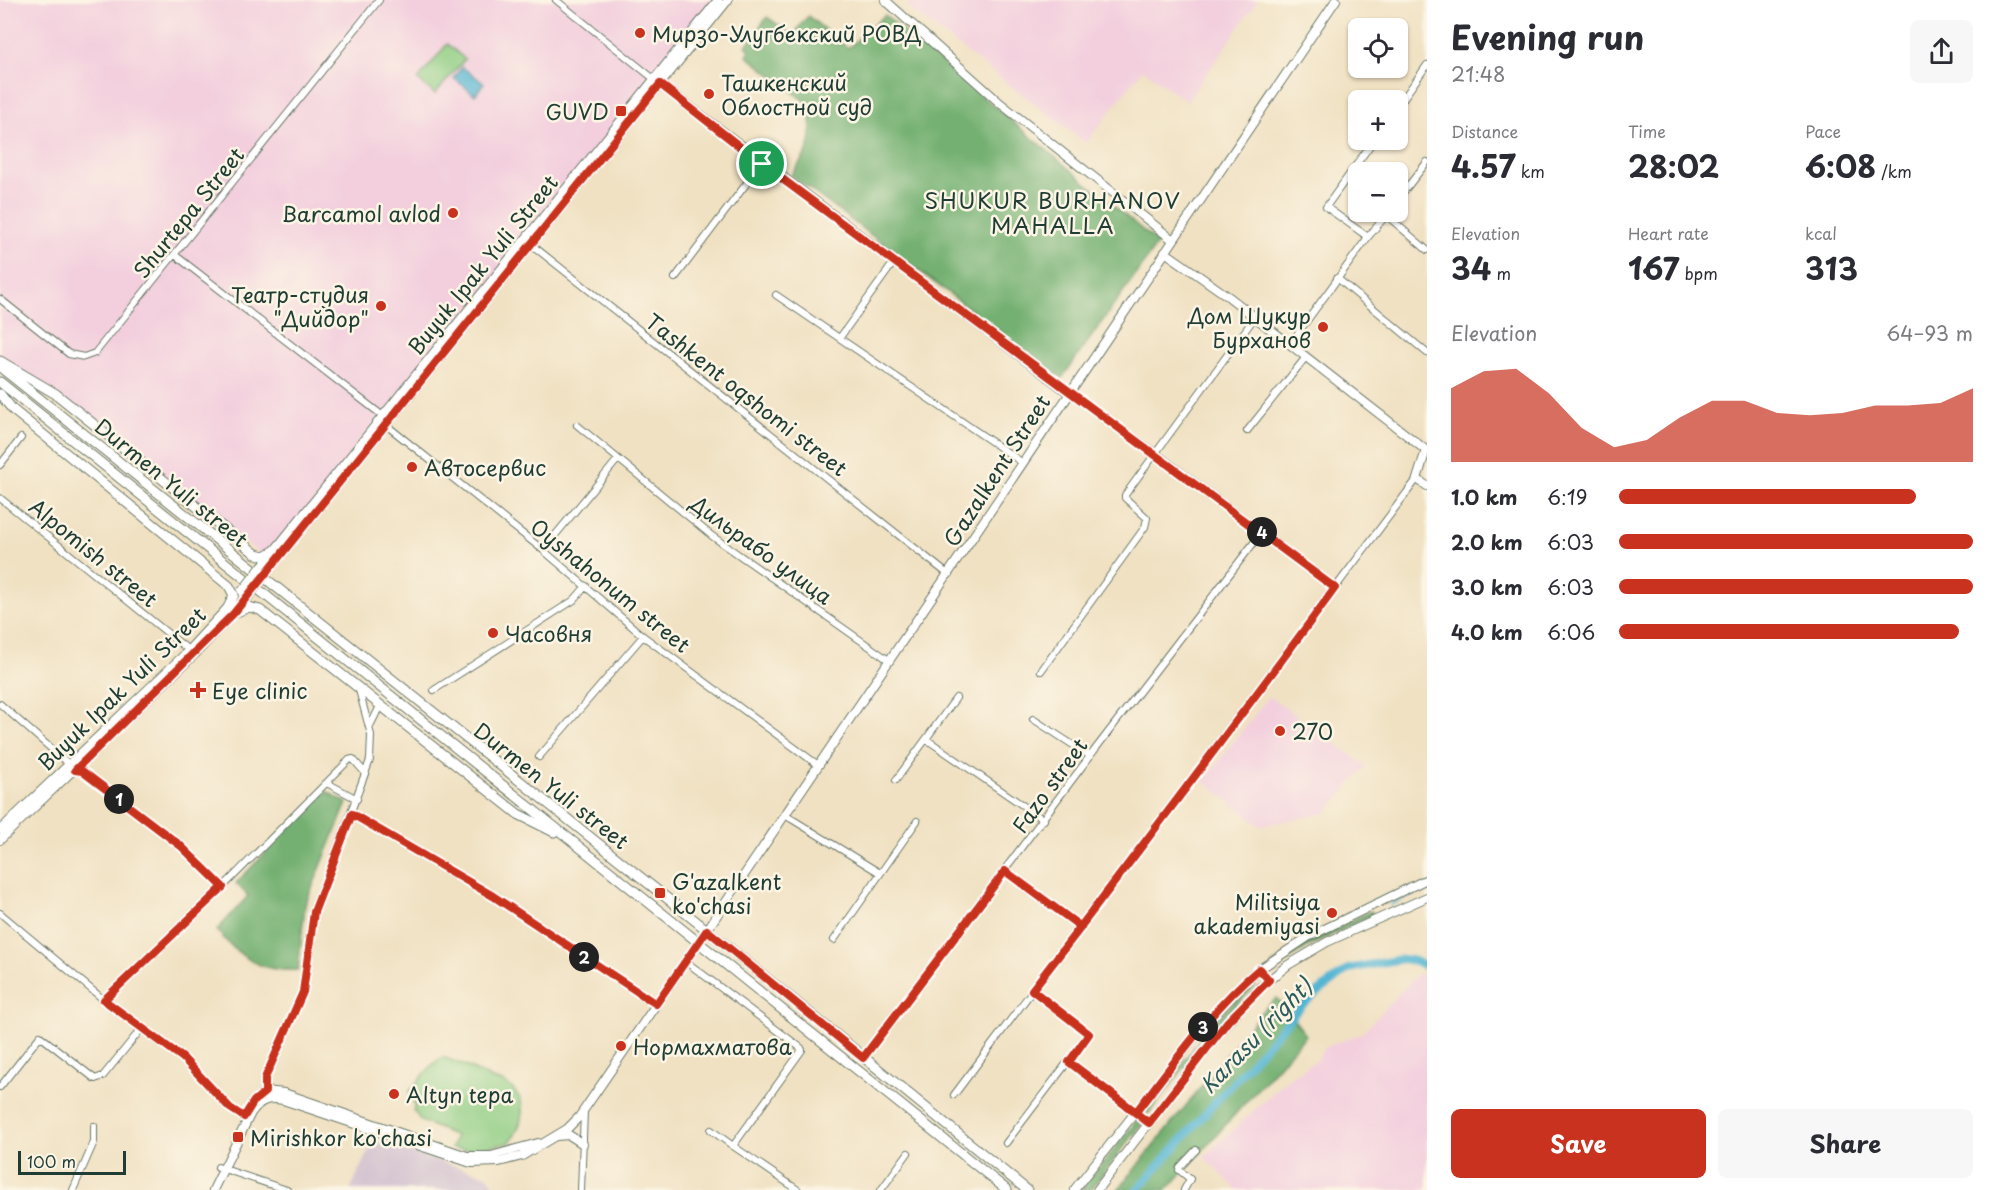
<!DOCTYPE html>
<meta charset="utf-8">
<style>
body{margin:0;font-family:"Playpen Sans",sans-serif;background:#f7f7f7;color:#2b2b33;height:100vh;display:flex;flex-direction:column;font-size:22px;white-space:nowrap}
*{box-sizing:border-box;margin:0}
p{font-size:20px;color:#7c7c81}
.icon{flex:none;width:33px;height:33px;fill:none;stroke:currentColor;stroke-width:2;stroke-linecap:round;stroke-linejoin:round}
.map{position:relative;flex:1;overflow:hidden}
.drawer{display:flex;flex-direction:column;background:#fff;width:570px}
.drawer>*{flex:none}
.buttons{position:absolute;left:1348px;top:18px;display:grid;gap:12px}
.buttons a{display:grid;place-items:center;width:60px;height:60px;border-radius:9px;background:#fff;box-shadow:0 2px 4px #0004;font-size:30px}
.scale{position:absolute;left:18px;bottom:15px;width:108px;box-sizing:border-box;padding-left:6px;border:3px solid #1f3d34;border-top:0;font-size:16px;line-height:21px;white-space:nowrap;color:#1f3d34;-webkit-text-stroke:4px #fcf5e5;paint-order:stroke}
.pin{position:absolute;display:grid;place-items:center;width:51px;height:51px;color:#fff;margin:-26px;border:3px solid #fff;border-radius:50%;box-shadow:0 2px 6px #0007}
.km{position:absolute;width:30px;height:30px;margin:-15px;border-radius:50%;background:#222;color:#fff;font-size:16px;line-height:30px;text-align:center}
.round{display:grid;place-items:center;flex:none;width:63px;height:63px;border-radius:9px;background:#f7f7f7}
.head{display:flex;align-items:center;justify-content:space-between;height:102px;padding:0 24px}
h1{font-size:33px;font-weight:700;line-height:45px}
.stats{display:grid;grid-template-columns:repeat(3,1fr);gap:9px;height:102px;padding:6px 24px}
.stats div{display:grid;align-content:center}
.stats b{font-size:30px;font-weight:700}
.stats small{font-size:16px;font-weight:400}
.stats p{font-size:16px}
.chart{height:168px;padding:12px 24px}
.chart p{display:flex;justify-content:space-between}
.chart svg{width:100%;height:108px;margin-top:6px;fill:#c8321e;opacity:.7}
.action{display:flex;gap:12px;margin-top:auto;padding:12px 24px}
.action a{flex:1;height:69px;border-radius:9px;background:#c8321e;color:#fff;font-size:24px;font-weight:700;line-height:69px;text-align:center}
.action a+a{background:#f7f7f7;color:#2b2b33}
ul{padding:0 24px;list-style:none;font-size:20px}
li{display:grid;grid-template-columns:96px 72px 1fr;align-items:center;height:45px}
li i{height:15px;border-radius:8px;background:#c8321e}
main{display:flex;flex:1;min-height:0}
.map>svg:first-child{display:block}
.built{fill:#f3cfde}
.industrial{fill:#cfbdce}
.green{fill:#8fcd83;stroke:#57855c;stroke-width:1.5}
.forest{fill:#73b071;stroke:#497652;stroke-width:1.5}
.water{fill:#55b6d3;stroke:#3a7a84;stroke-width:1.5}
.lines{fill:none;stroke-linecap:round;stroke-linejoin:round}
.stream{stroke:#55b6d3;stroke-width:2}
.canal{stroke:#55b6d3;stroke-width:8}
.minor-casing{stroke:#687666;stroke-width:8}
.tertiary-casing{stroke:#687666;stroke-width:10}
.secondary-casing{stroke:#687666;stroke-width:10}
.primary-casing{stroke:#687666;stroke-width:11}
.minor{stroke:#fff;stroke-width:6}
.tertiary{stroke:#fff;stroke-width:8}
.secondary{stroke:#fff;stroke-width:8}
.primary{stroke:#fff;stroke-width:9}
.secondary-bridge-casing{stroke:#687666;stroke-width:10;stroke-linecap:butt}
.secondary-bridge{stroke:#fff;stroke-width:8}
.route-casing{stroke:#fff;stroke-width:12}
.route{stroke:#c8321e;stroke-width:8}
.poi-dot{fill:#c8321e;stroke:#fcf5e5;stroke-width:2}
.labels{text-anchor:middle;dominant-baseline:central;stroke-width:5;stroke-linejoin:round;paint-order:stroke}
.poi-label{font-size:21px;fill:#1f3d34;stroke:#fcf5e5;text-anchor:start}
.street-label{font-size:21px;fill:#1f3d34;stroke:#fcf5e5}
.neighbourhood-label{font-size:22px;letter-spacing:1.5px;fill:#1f3d34;stroke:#fcf5e5}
.water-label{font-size:22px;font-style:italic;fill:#2c5b5c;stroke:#fcf5e5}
</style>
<main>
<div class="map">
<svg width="1427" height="1190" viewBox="0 0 1427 1190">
<rect width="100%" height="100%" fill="#fcf5e5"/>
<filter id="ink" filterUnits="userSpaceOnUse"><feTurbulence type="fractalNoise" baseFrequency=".0167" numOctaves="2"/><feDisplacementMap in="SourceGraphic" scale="12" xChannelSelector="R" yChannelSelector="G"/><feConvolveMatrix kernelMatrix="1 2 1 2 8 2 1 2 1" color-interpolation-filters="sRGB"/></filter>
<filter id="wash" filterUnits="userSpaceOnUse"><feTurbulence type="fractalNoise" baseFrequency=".008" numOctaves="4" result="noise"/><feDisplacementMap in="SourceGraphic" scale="24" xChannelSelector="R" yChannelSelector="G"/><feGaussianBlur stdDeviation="1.35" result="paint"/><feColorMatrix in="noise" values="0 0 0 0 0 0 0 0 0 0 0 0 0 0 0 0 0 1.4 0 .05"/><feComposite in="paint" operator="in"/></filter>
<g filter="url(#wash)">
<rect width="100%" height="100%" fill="#f0e1c2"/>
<path class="built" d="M0,0H718L274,551L263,556L56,394L0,361Z
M911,0H1258L1187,102L1143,69L1086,143L906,6Z
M1269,696L1366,766L1326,813L1260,826L1204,781Z
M1419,973L1427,978V1190H1237L1204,1157L1287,1080L1317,1060L1325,1047L1361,1034Z"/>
<path class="industrial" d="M374,1141L488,1176L497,1190H350Z"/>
<path class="green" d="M447,44L465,59L435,94L418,80Z
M442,1057C462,1063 472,1069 490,1078C495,1081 503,1081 508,1085C530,1100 523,1126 509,1143L470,1150L451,1148L456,1136L421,1121L413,1110L415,1106L409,1092L433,1064Z"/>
<path class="forest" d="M885,15L1158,243L1062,378L791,175C814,144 813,142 808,104L747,56L750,50L746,46L767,17L793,35L808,16L848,48Z
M326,791L347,803L305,905L298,970C263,973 239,958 217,930L248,896L236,883Z
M1371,911L1373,915L1309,946L1275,969L1272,965L1301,946Z
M1252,982L1255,986L1220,1022L1148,1114L1144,1111L1210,1027Z
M1277,998L1306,1035L1167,1190H1118L1263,1010Z
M1137,1120L1142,1124L1090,1190H1081Z"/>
<path class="water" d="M462,67L484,83L475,95L454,78Z"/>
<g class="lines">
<path class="stream" d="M1390,905L1427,888"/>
<path class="canal" d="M1137,1190L1303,1004L1348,969L1402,959L1415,961L1427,967"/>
</g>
</g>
<g filter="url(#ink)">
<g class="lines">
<defs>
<path id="minor" d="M556,0L654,79
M1398,106L1427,65
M1398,199L1427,162
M1386,215L1427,250
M1368,237L1389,212
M528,242L949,575
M175,255L383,416
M675,278L762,163
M1337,278L1427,353
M776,295L1023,463
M0,299L69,354L84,357L95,353L379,0
M841,336L894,262
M1290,344L1368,237L1326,207L1374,140
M1069,393L1156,453L1335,588
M386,425L543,550L643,636L818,765
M577,425L712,536L890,661
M1247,431L1306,357
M0,465L21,438
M0,498L191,652
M543,550L618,459
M1041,671L1145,527L1147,518L1125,498V495L1255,317
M434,690L574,600L586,586
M0,704L70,765
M1033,719L1090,756
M370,726L380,706
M926,739L1044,820
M539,757L643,636
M75,770L82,771L181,846L223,887
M896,780L956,698
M327,783L357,799
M352,814L493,896L656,1004
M785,815L880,873
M1006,871L1081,927
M0,913L104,1000L183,1058L230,1108L248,1119
M834,940L917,821
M685,961L801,1048L802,1050L733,1146L798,1190
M104,1000L200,910L349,760L353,759L366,774
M863,1058L1090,756L1262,532
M1069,1062L1136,1112
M0,1087L40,1036L95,1079L103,1076L142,1028
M265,1095V1078L303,992L314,912L370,760L371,735L359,690
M954,1095L1417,479
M711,1130L733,1146
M1006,1143L1089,1034L1032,990
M218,1167L287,1190
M73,1190L94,1142V1126
M581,1190L584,1111
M881,1190L908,1153
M1184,1190L1190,1179L1179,1170L1180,1167L1196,1150"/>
<path id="tertiary" d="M885,0L1000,103L1173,240
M656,81L1069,393
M1165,252L1229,297L1427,451
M1417,479L1426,450
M1417,479L1427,486
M707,930L1336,0"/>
<path id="secondary" d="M262,566L718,0
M268,571L728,0
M0,830L184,655L232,603
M0,840L195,654L249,596
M253,1102L265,1091L284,1093L467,1156H491L538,1143
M556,1136L569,1135L583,1144
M213,1190L251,1113C260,1100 268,1097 283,1100L471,1163L499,1162L522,1156L567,1129L579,1117L707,930
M1074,1190L1201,1029L1254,973L1308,937L1427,879
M1097,1190L1221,1030L1259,988L1288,965L1327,942L1427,897"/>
<path id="primary" d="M0,361L56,394L256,554L265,556L274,551
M0,367L727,946L1027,1190
M0,382L1007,1190
M0,394L13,410L229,586L234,595L228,608
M234,613L249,607L260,610L518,814L554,832"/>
</defs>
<use href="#minor" class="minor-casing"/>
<use href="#tertiary" class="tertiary-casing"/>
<use href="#secondary" class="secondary-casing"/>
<use href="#primary" class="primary-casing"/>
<use href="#minor" class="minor"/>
<use href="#tertiary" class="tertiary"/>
<use href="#secondary" class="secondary"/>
<use href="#primary" class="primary"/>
<defs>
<path id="secondary-bridge" d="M242,591L262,566
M249,596L268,571"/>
</defs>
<use href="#secondary-bridge" class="secondary-bridge-casing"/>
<use href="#secondary-bridge" class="secondary-bridge"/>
</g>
</g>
<g class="lines" filter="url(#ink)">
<defs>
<path id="route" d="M762,164L660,84L234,613L75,770L82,771L181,846L223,887L104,1000L183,1058L230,1108L244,1117L254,1101L265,1092V1078L303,992L314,912L352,814L493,896L656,1004L707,930L863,1058L1005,871L1081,927L1032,990L1089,1034L1069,1062L1136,1112C1174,1063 1211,1009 1259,969L1269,980L1228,1021L1149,1123L1069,1062L1089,1034L1032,990C1134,857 1236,723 1335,588L762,164"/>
</defs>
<use href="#route" class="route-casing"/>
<use href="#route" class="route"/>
</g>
<g class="poi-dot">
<circle cx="640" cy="33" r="6"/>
<circle cx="709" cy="94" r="6"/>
<rect x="615" y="105" width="12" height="12" rx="3"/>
<circle cx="453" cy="213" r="6"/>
<circle cx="381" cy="306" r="6"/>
<circle cx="1323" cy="327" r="6"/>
<circle cx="412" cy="467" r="6"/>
<circle cx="493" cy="633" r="6"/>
<path d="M195 681h6v6h6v6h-6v6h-6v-6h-6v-6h6z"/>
<circle cx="1280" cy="731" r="6"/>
<rect x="654" y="887" width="12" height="12" rx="3"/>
<circle cx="1332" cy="913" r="6"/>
<circle cx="621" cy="1046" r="6"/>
<circle cx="394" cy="1094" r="6"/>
<rect x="232" y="1131" width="12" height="12" rx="3"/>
</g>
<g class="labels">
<g class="poi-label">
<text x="652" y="33">Мирзо-Улугбекский РОВД</text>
<text x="721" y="82">Ташкенский<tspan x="721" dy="24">Облостной суд</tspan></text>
<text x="609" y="111" text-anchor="end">GUVD</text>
<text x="441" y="213" text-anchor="end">Barcamol avlod</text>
<text x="369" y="294" text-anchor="end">Театр-студия<tspan x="369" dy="24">"Дийдор"</tspan></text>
<text x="1311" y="315" text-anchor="end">Дом Шукур<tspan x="1311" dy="24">Бурханов</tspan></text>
<text x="424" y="467">Автосервис</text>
<text x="505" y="633">Часовня</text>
<text x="212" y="690">Eye clinic</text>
<text x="1292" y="731">270</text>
<text x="672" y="881">G'azalkent<tspan x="672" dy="24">ko'chasi</tspan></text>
<text x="1320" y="901" text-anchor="end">Militsiya<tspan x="1320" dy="24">akademiyasi</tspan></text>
<text x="633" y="1046">Нормахматова</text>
<text x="406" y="1094">Altyn tepa</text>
<text x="250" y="1137">Mirishkor ko'chasi</text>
</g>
<g class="street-label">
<text transform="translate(188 212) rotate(-51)">Shurtepa Street</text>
<text transform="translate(482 264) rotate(-51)">Buyuk Ipak Yuli Street</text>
<text transform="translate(747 394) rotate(38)">Tаshkent oqshomi street</text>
<text transform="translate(996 470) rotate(-57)">Gazalkent Street</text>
<text transform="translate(172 482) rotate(39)">Durmen Yuli street</text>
<text transform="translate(762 549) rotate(36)">Дильрабо улица</text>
<text transform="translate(94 552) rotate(39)">Alpomish street</text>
<text transform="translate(611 585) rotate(39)">Oyshahonum street</text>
<text transform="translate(121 688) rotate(-44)">Buyuk Ipak Yuli Street</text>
<text transform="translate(552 785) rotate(38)">Durmen Yuli street</text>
<text transform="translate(1049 785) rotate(-54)">Fazo street</text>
</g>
<g class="neighbourhood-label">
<text x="1053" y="199">SHUKUR BURHANOV<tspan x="1053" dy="25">MAHALLA</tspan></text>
</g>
<g class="water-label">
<text transform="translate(1255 1035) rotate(-46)">Karasu (right)</text>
</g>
</g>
</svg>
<div class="buttons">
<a><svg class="icon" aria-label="locate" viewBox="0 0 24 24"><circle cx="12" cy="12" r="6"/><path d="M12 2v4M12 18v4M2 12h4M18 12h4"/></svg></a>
<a>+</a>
<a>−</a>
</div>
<div class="scale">100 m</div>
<div class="pin" style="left:762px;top:164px;background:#1e9e55"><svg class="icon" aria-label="arrive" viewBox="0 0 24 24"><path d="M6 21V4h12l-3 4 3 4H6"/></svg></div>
<b class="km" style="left:119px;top:799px">1</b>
<b class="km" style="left:584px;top:957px">2</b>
<b class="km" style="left:1203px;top:1027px">3</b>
<b class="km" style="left:1262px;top:532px">4</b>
</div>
<section class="drawer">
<div class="head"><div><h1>Evening run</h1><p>21:48</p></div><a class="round"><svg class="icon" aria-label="share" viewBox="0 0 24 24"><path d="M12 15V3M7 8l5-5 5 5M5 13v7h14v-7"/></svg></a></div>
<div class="stats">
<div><p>Distance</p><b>4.57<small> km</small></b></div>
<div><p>Time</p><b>28:02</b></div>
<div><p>Pace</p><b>6:08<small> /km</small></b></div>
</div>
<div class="stats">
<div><p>Elevation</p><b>34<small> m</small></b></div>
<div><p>Heart rate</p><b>167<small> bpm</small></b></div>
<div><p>kcal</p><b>313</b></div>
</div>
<div class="chart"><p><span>Elevation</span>64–93 m</p>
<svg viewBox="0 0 160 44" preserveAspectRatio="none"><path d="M0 44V14L10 7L20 6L30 16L40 30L50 38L60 35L70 26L80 19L90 19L100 24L110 25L120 24L130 21L140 21L150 20L160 14V44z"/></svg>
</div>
<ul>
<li><b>1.0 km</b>6:19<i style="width:84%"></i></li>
<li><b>2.0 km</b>6:03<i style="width:100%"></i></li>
<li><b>3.0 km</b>6:03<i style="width:100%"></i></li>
<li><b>4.0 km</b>6:06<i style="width:96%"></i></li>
</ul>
<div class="action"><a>Save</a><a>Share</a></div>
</section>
</main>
